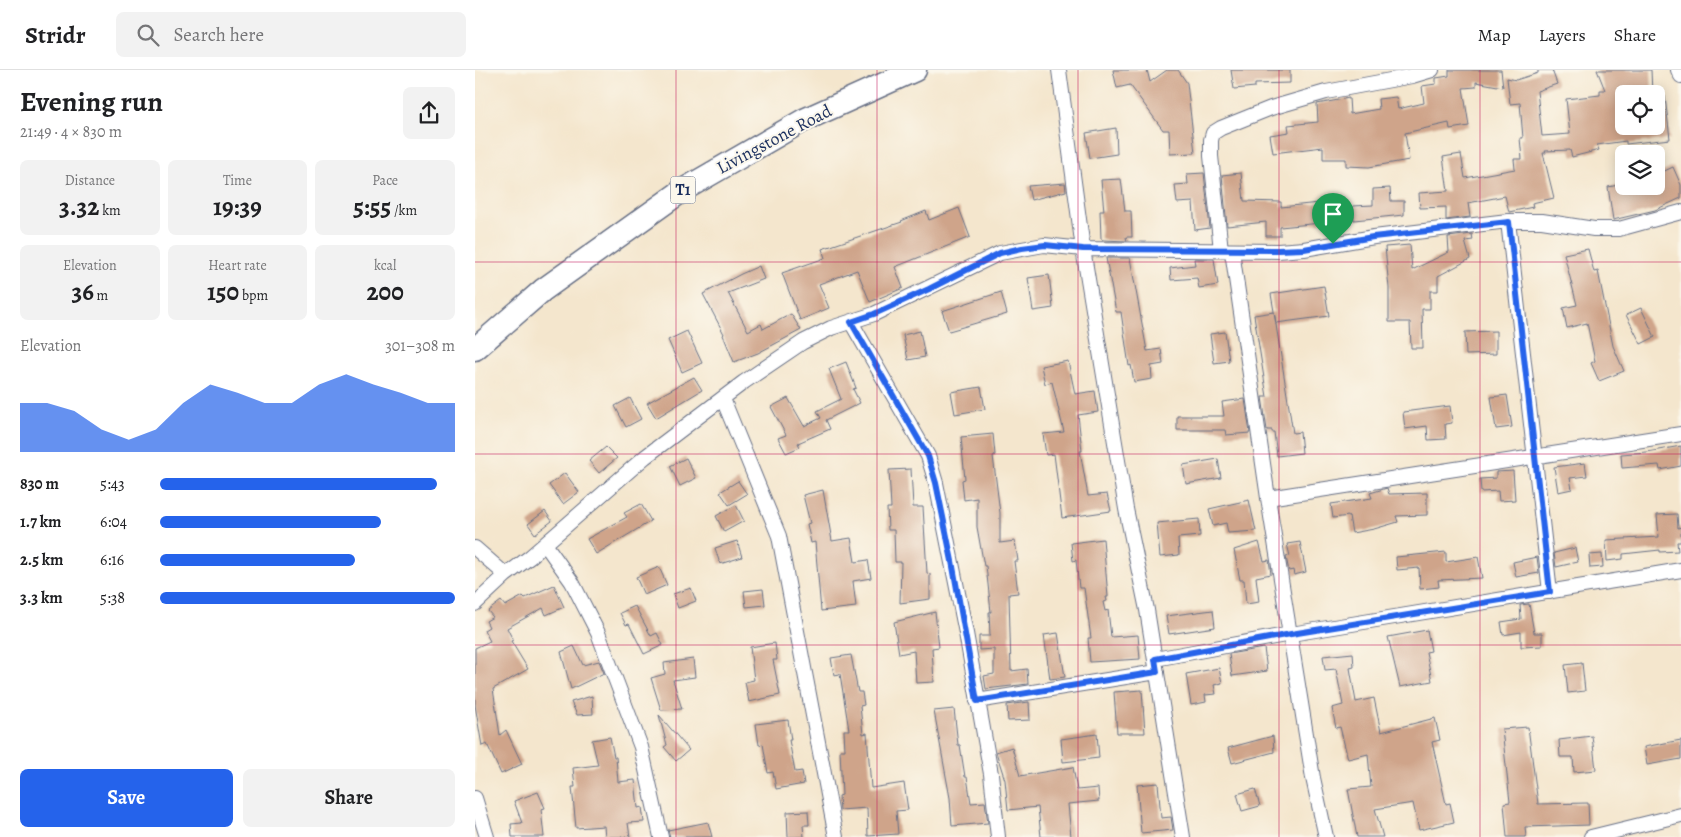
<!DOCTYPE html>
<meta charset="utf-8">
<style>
body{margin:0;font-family:Alegreya,serif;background:#f2f2f2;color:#202124;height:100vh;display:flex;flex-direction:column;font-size:19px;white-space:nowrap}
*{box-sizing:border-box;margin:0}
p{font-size:16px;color:#757577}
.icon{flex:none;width:28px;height:28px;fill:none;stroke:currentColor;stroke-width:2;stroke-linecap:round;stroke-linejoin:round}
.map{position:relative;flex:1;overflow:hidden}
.details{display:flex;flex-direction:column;background:#fff;width:475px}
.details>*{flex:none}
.fabs{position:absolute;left:1140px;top:15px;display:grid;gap:10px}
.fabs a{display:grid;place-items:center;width:50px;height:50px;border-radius:8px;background:#fff;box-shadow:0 2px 12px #0003;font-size:25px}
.pin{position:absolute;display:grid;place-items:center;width:42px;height:42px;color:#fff;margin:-51px -21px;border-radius:50% 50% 50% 0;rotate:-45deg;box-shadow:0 0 5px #0007}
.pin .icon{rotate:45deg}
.round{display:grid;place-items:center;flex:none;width:52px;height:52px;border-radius:8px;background:#f2f2f2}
.head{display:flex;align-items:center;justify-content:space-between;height:85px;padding:0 20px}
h1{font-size:28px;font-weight:700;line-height:38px}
.metrics{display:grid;grid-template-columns:repeat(3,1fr);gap:8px;height:85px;padding:5px 20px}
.metrics div{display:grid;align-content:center;border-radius:8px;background:#f2f2f2;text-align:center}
.metrics b{font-size:25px;font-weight:700}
.metrics small{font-size:14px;font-weight:400}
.metrics p{font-size:14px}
.chart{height:140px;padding:10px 20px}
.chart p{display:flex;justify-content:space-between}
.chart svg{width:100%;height:90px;margin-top:5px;fill:#2563eb;opacity:.7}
.action{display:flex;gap:10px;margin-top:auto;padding:10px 20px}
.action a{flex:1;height:58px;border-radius:8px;background:#2563eb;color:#fff;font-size:20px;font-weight:700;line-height:58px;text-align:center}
.action a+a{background:#f2f2f2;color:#202124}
ul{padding:0 20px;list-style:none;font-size:16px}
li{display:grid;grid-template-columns:80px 60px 1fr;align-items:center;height:38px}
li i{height:12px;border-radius:6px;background:#2563eb}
header{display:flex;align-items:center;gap:30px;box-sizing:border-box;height:70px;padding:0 25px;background:#fff;border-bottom:1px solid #e0e0e0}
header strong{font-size:24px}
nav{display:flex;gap:28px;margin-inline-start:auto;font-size:18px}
.search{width:350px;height:45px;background:#f2f2f2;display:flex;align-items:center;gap:12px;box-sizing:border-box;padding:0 18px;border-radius:8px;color:#757577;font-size:19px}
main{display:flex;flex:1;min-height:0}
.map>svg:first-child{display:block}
.building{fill:#cfa48a}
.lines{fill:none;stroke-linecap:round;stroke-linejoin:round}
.minor-casing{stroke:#676f85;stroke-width:16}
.trunk-casing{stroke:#676f85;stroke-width:25}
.minor{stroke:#fff;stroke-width:14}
.trunk{stroke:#fff;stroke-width:22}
.route-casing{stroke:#fff;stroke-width:10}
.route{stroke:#2563eb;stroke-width:6}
.grid{fill:none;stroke:#c2185b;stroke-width:1;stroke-opacity:0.55}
.labels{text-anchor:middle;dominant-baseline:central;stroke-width:4;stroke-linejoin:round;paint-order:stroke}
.shield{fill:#fbf7ec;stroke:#5e6b89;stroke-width:1}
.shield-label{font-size:16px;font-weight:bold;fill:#1b2f5e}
.street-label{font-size:18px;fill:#1b2f5e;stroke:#fbf7ec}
</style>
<header>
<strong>Stridr</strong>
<div class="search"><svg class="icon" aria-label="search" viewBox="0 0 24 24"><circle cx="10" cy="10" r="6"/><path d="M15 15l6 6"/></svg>Search here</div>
<nav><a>Map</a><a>Layers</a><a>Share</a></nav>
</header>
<main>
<section class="details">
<div class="head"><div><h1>Evening run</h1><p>21:49 · 4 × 830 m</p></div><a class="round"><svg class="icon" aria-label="share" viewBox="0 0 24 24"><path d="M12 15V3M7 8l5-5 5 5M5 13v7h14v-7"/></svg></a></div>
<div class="metrics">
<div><p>Distance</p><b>3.32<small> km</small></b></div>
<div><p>Time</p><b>19:39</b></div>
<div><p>Pace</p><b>5:55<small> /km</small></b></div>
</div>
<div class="metrics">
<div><p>Elevation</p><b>36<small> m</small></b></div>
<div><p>Heart rate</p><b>150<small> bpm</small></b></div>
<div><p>kcal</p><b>200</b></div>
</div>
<div class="chart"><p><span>Elevation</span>301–308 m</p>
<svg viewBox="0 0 160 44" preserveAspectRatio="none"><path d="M0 44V20L10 20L20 24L30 33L40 38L50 33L60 20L70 11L80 15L90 20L100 20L110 11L120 6L130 11L140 15L150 20L160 20V44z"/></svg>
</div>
<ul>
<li><b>830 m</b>5:43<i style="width:94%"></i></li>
<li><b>1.7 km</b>6:04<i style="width:75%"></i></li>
<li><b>2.5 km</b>6:16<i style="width:66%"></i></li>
<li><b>3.3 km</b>5:38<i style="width:100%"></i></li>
</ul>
<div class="action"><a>Save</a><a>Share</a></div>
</section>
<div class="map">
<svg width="1206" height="767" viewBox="0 0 1206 767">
<rect width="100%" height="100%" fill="#fbf7ec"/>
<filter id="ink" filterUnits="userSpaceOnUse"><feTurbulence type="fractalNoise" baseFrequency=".02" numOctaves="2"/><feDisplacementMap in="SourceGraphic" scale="10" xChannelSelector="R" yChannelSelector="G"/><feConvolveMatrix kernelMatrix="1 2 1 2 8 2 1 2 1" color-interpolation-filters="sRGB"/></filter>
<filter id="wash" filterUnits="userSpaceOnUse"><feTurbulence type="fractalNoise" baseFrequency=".0096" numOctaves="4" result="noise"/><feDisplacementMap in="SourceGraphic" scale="20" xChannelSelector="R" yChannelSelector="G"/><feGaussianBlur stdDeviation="1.12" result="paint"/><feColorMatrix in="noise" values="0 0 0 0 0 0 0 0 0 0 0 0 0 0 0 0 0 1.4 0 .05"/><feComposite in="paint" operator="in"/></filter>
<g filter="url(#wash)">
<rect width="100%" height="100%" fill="#f4e6cd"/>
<g id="blocks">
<path class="building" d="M638,0H672L675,12L692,0H703L712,13L720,83L695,84L694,60H688L655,15L642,18Z
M756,0H815V13L780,14V17L759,19Z
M974,0H1026L1028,17L1001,12V17L988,18L994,56L975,59L974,53L930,63L934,90L894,97L871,96V89H848V77L798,83L795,65L814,62L813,55L843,52L842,34L874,28L875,44L904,39L903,29L921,27L923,39L949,33L947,16L961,14V8L974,6Z
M1063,0H1077L1082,14L1062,21L1067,66L1095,64L1091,29L1125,25V20H1130L1122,0H1176L1177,24H1146L1149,56H1181V27L1190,26L1195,69L1151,74V71L1122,75L1124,80L1097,87L1095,80L1070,81L1071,83H1068L1079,128L1057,133L1058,137L1034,142L1030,126L993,133L995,147L971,150V137L945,138L944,123L973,121L968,87L986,84L990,108L1040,99L1039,89H1047L1045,68H1048L1045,33L1035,34L1032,8L1041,10L1063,3Z
M641,58L642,84L615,88L611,63Z
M1198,97L1206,115V128L1180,140L1138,150L1133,117L1149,114V116H1181V105Z
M729,103L735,158L720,160L718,132L702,133L700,115L713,114L712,104Z
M766,103L769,131L806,132V137L844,133L846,153L805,157V166H791V152L752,156L747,105Z
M646,109L650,141H656L657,167H651L652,171L628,170L626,169L625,141H629L626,110Z
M590,113L591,121L556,130L553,116Z
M915,118L916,131H929V145L879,150L878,136L898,135V119Z
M484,138L495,167L420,197L428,218L395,232L382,200L344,214L354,238L325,250L307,203L350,188L347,179L427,152L426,151L451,141L454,150Z
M997,164L998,170L990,171L995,189L963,206V221H955V239H947L948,278H936L935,252H914V218L910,177L935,175L937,200L974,182L973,167Z
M1113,179L1119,202L1123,201L1138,276L1149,301L1124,311L1116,293L1120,291L1112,253L1092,258L1088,238L1102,235L1089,184Z
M631,188H655L672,281L686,279L688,294L676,296L677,309L659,312L656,295L654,296L646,242H641Z
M719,189H739L743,215L724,218L722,208L696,210L695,198L720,195Z
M284,196L289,209L253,223L273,261L286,254L288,259L316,244L326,260L283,283L259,292L248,265L249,264L228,224L266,204Z
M574,205L578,238L558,241L553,208Z
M849,216L854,246L801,253L796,224Z
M526,222L532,244L474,261L467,241Z
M1166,238L1180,267L1166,274L1151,245Z
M799,242L818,363L825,362L827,383L802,386L799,362H797V360H792L787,327H792L779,245Z
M212,261L227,293L207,302L193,270Z
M445,261L450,287L433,290L428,265Z
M1021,261V284L991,285L990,262Z
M750,262L754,291L739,293L735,264Z
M593,291L600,324L620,321L623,342L603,345L607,381H605L613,426L632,424L636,441L587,448L579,384L571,385L568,364L589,362L577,312L570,314L566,296Z
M371,292L381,318L378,319L385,333L351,350L355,359L323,373L325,377L311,383L303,368L311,365L296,337L313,328L329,356L346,348L342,341L366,329L354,299Z
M219,307L227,320L181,348L172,333Z
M506,317L510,339L480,344L476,322Z
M1032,325L1037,357L1021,359L1016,327Z
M155,328L166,349L151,357L140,336Z
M770,329L775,363L751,365L750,360H702V346H749L747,332Z
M975,336L977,353L970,354L971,369L953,370L952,356L930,359L928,342Z
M518,364L520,385L518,386L525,443V473L540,471L543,491H539L543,523L534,524L536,601L552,599L553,614L511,619L509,606L519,604V579L504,580V566H515L514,542H516L511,496H509L502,457V428L489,430L487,410L490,409L486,367Z
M1206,376V396L1185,400L1184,395L1147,398L1146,384L1172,382Z
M131,377L142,388L124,403L114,391Z
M211,388L221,408L205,416L195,396Z
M743,389L746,408L711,414L708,395Z
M1110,393L1112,406L1095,408L1097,419L1083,422L1079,397Z
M436,399L438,437H448L452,503L455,504V529L425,533L426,492H420L419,460H413L412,438H416L414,400Z
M1038,401L1040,430L1024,431L1023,421L1006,422L1005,409L1021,408V402Z
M90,403L104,422L88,434L74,415Z
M263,411L272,424L254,435L245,422Z
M912,418L914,424L952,423V445L921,446L923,452L899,459L877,463L874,446L858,448L856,434L897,428L895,423Z
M348,420L357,471L376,468L380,492L393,490L396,508L378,511L381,537L346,541L340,472L336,473L332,454L335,453L328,425Z
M774,430L781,461L753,463L751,453L738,456L734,439Z
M166,434L176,451L121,484L112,469L152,447L149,443Z
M261,435L269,451L249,462L241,446Z
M70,441L77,451L60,464L53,454Z
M1202,444L1203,458L1206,457V472H1202L1203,481L1185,482V480L1148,484V489L1132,491L1131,470L1184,467L1182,445Z
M724,449L725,466L703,468L704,485L685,487L682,453Z
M628,469L633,527H631L632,531L628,532L630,541L633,540L636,567L663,565L665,589L615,592L613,568H616L609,518H604L601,490L598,491L596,473Z
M262,471L267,487L245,494L240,478Z
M784,472L789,491L794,490L796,504L781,507L784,532L771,534L769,510H765L759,480Z
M825,472L831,502L819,505L818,500L814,501L811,487L815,486L812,474Z
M1100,478L1103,492L1081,497L1079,483Z
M971,482V492L1003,487L1007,508L963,510L964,517L945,519L944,498L922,500L921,487Z
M1127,484L1128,497L1115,498L1114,485Z
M1062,487L1064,503L1041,507L1038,492Z
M184,497L192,515L169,525L161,507Z
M79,515L89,537L71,545L68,538L32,558L38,570L36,571L53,599L18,619L25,665L31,660L47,694L26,704L12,674L7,676L0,635V578L15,571L9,560L14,557L11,551L18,547L13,541L26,531L30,536L48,526L50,528Z
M216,518L221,531L203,538L198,524Z
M288,519L290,535L271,537L269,521Z
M1054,534L1059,563H1067V576L1046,577V562L1028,565L1026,552L1046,549L1045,535Z
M160,536L176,566L182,563L188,575L169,584L154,554L151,555L145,543Z
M738,540L740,557L694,564L691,546Z
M460,542L464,577L457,578L459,612L441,613L439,581L424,584L419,552Z
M952,560L956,581L951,582L957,611L925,617L913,567Z
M583,563L590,607L575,609L569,565Z
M300,573L302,590H298L305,625L274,632L270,612L279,610L275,577Z
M99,576L108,595L124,591L129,603L96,619L86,582Z
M789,578L792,601L757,606L754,584Z
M878,583L879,597L875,598L881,632L899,628L906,662L960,648L965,670L957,672L971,734L975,733L979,752L944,760L938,733L900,739L908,767H882L873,719L896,717L893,684L873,689L865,657L861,658L857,638L868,635L861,599L850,600L848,586Z
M376,585L383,622H387L389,635L385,636L388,664L392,663L396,718L429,713L433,740L421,741L423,764L393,766L392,738L365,740L364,726L367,725L365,680H370L369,660H374L365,604L359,605L356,588Z
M218,589L220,607L198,610L207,639L186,640L176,608L190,604L189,593Z
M1107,593L1110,621L1093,623L1090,595Z
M744,598L747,613L739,615L741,624L730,625L731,632L716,635L711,604Z
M667,620L670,663H642L639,622Z
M117,626L118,644L102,645L96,632Z
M554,632L555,650L533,651L532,635Z
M479,639L483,675H485L490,707H492L496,733L510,732L513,753L477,756L475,728L459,641Z
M184,645L214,680L201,691L189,677L192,675Z
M313,650L316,670H314L320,702L327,701L329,714L301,719L298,702L293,703L288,674L284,675L281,654Z
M1053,657L1063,734L1113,733L1114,755L1050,757L1051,767H1032L1029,733L1035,732L1027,659Z
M622,664L624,688L588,692L586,669Z
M798,666L799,682L757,693L753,678Z
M1117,666L1121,700L1099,702L1098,687H1085L1084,670Z
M135,667L139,687H141L143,712L160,710L163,738L167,737L169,752L153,753L155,767H130L129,756L101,758L97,717H100L98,698L123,695L117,670Z
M1206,670V689L1172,695L1169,677Z
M537,677L545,706L598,697L602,720L623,718L624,731L593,734L596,767H566L563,737L533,740L530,710L521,682Z
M683,713L686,748L696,747L698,760L666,763L662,715Z
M780,719L785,736L767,741L762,724Z
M63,722L70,738L66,739L69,767H37L36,754L47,753L39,731Z
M333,741L334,755H328L329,767H313L312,742Z
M233,752L237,767H195L193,760Z"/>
</g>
</g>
<g filter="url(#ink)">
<use href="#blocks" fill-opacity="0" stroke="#676f85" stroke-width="1"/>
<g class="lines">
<defs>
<path id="minor" d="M584,0L608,179L651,439L672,540L708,767
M1203,0L1206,6
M1033,151L1075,522
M746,180L736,86V70L738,63L746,58L796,38L851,22L937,6L957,0
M757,181L793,428L838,708L851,767
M376,252L453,386L461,413L491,563L516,704L523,767
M248,329L304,466L361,767
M793,428L1206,364
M70,474L97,512L123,563L166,677L186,767
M0,478L31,505
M0,534L31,505L55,487L170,387L269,312L328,272L356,258L399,244L525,183L569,175L608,179L803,181L829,179L899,167L1033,151H1067L1119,159H1144L1206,142
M680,589L816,564L1206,500
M502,631L682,602
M0,728L12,767
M1116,767L1206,745"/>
<path id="trunk" d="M0,279L68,220L208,120L329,50L440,0"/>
</defs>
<use href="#minor" class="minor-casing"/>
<use href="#trunk" class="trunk-casing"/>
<use href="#minor" class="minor"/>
<use href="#trunk" class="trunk"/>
</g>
</g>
<g class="lines" filter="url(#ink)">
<defs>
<path id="route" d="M1034,152L1075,522L816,564L680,589L682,602L502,631L477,491L461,413L453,386L376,252L399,244L454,219L525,183L547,178L570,175L608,179L803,180L829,179L898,167Z"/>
</defs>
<use href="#route" class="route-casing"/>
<use href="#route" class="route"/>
</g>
<path class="grid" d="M201,0V767M402,0V767M603,0V767M804,0V767M1005,0V767M0,192H1206M0,384H1206M0,575H1206"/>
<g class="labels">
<rect class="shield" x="195.5" y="106.5" width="25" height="27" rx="4"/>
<g class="shield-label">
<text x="208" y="120">T1</text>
</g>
<g class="street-label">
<text transform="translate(299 69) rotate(-28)">Livingstone Road</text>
</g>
</g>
</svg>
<div class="fabs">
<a><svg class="icon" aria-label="locate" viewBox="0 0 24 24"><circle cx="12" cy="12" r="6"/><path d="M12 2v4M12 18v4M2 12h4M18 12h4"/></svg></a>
<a><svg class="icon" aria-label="layers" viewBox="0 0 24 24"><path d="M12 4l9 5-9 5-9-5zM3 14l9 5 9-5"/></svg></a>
</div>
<div class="pin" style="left:858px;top:174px;background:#1e9e55"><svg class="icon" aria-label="arrive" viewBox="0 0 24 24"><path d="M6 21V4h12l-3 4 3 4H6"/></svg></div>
</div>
</main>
